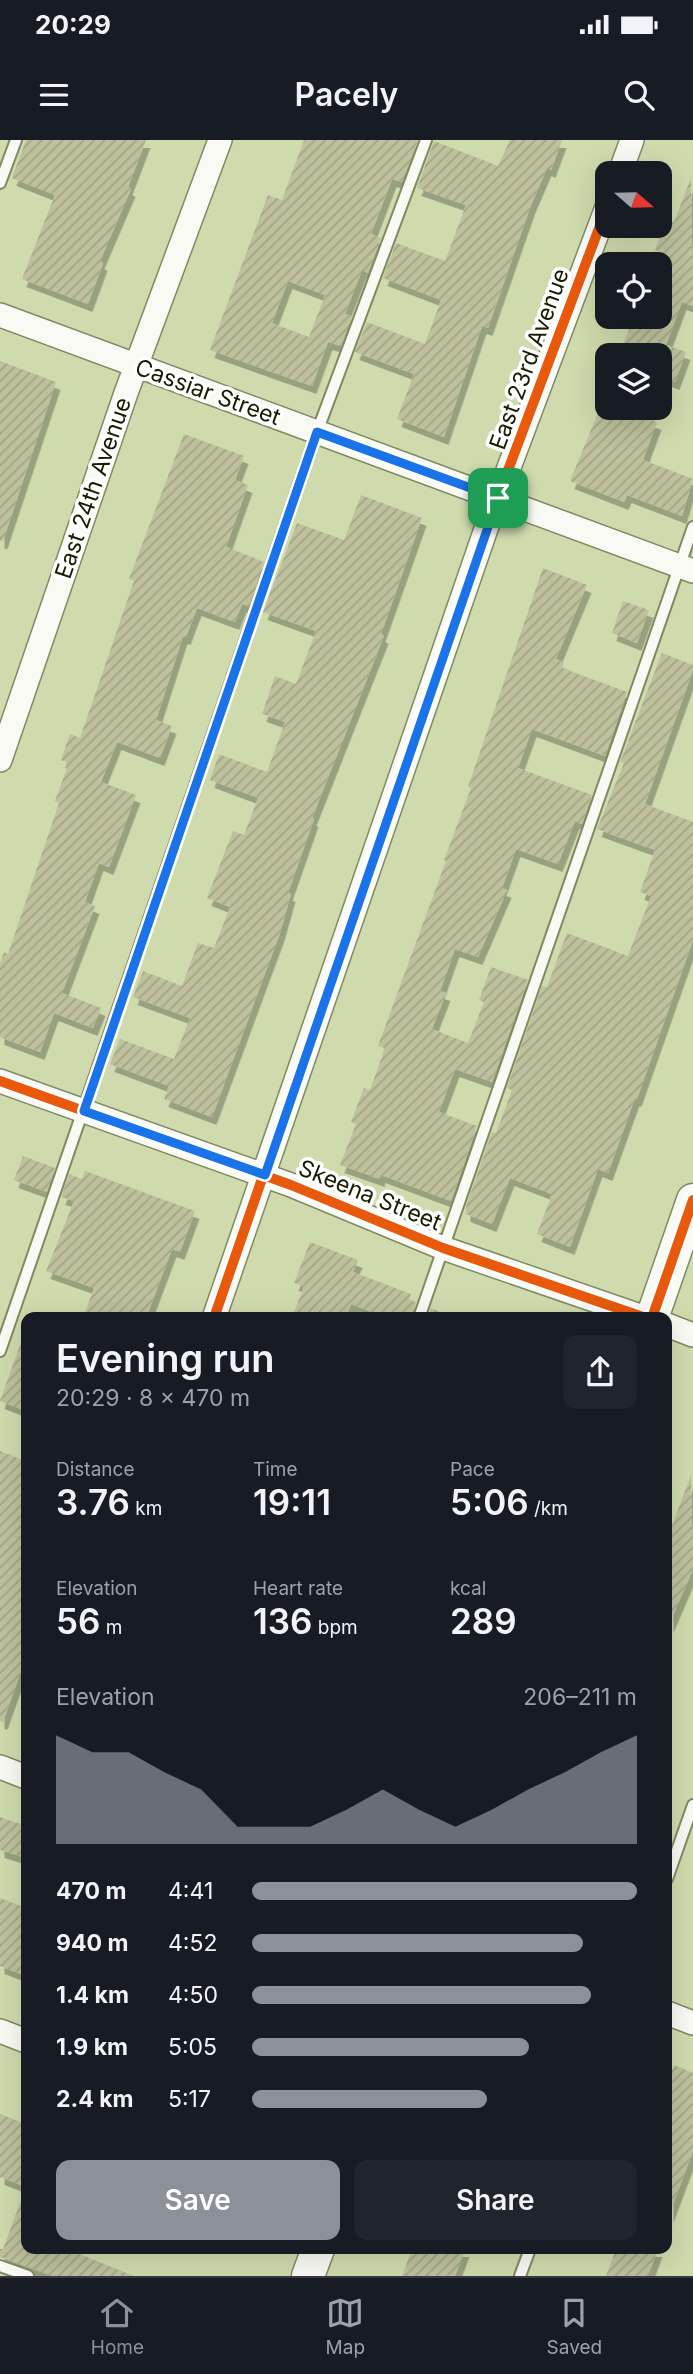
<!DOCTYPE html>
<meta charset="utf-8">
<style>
body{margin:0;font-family:Inter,sans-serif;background:#20242c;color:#f1f3f6;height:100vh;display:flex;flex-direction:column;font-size:26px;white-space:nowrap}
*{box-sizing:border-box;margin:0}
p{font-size:23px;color:#9ea1a6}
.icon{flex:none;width:38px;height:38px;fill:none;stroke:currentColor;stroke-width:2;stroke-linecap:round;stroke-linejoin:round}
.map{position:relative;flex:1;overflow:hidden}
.panel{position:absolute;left:21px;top:1172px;width:651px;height:942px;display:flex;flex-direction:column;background:#171b24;border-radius:14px;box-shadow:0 7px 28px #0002}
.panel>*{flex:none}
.needle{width:46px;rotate:110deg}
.tools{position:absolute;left:595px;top:21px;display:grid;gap:14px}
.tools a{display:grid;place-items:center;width:77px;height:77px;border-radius:14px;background:#171b24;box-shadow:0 7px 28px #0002;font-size:35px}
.pin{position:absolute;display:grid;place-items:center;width:60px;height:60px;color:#fff;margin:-30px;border-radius:14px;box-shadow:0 4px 10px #0006}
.round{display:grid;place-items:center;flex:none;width:74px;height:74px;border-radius:14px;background:#20242c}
.overview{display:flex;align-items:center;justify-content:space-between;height:119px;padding:0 35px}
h1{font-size:38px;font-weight:600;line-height:52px}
.figures{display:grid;grid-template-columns:repeat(3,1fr);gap:10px;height:119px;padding:7px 35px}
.figures div{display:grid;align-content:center}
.figures b{font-size:35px;font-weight:600}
.figures small{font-size:19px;font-weight:400}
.figures p{font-size:19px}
.chart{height:196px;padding:14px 35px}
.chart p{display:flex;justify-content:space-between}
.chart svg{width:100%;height:126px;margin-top:7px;fill:#8c9099;opacity:.7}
.primary-button{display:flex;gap:14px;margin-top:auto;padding:14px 35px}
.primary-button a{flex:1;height:80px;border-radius:14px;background:#8c9099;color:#fff;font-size:28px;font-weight:600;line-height:80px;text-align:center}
.primary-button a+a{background:#20242c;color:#f1f3f6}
ul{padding:0 35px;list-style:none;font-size:23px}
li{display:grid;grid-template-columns:112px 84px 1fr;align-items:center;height:52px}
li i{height:18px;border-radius:9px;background:#8c9099}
.status{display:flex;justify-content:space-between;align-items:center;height:49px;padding:0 35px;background:#171b24;direction:ltr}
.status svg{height:19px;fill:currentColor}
header{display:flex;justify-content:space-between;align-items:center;height:91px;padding:0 35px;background:#171b24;font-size:32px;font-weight:600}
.tab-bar{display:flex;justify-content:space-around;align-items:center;height:98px;border-top:2px solid #363941;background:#171b24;font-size:19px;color:#9ea1a6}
.tab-bar a{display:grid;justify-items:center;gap:4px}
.tab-bar .selected{color:#8c9099}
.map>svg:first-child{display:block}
.building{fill:url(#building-hatch);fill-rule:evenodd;filter:url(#shadow)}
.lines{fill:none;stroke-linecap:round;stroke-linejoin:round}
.lane-casing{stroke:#818963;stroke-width:14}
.street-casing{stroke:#818963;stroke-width:26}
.secondary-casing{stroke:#818963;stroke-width:35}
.lane{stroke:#f8faf3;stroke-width:10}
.street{stroke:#f8faf3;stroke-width:23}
.secondary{stroke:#f8faf3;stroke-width:32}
.cycleway-casing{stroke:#fff;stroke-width:15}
.cycleway{stroke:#e8590c;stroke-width:10}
.route-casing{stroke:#fff;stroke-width:14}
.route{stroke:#1a73e8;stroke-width:9}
.labels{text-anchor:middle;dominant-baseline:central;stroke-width:7;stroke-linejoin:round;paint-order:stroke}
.street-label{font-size:23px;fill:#161d00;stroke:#fff}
</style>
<div class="status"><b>20:29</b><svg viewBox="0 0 49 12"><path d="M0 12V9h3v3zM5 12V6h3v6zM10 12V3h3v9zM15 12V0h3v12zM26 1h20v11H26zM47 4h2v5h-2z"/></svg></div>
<header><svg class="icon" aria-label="menu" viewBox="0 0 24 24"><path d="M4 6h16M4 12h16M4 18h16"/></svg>Pacely<svg class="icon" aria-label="search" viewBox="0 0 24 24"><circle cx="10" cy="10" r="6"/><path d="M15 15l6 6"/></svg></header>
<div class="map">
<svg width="693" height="2136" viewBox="0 0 693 2136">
<defs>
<pattern id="building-hatch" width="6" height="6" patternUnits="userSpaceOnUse" patternTransform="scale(1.75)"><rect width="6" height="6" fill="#bec19c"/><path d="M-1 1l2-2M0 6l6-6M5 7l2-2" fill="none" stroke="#a3a585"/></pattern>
<filter id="shadow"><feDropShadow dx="4.5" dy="8" stdDeviation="0" flood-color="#0004"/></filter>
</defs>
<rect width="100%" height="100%" fill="#cfdbad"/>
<path class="building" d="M26,0H146L128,47L131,49L100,121L103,123L88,164L22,139L55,55L12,38Z
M304,0H418L402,42L392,39L371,94L381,98L368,133L362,130L345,174L352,176L341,206L328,202L312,246L210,210L268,55L282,60ZM288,141L325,155L309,197L272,183Z
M510,0H562L551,30L547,28L531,65L488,188L482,186L444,297L397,279L414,234L355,212L367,182L425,204L441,160L383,138L396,103L445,121L466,65L417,48L434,1L498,26Z
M691,38L693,166L682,162L666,205L686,212L675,242L660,236V215H619L634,177H660V124H653L658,111L655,110L666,79L674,82Z
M0,221L56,242L3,401H0Z
M600,268H641L638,275L657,282L643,320L693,339L682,376L627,355L624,362L570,341Z
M184,294L244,316L235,340L248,345L226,407L264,422L249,466L242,464L235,482L197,468L186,497L183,496L156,580L172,586L160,618L117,602L101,642L136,655L109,727L99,723L85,762L95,766L62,853L101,868L93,888L54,873L40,912L0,897V824L4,812L8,814L59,663L55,661L69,623L61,620L70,594L80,598L134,441L129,439Z
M361,355L422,378L381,494L384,496L312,678L314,679L288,753L291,754L280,793L212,977L164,959L169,946L110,924L120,899L174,919L190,878L133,857L143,831L182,846L198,803L214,808L230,767L207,758L233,691L244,695L258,658L210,640L219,614L267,632L285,582L262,574L275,536L296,544L316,491L263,472L297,383L344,400Z
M543,428L587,445L556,519L564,522L562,528L627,552L605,616L532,589L518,628L592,655L582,684L575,681L558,724L516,709L502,748L507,750L478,817L455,809L440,851L446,853L432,889L468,903L484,862L479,860L491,827L528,840L492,942L455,929L439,972L477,986L451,1061L381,1035L380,1039L340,1025L356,984L351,982L364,948L370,950L385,908L378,906L446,721L444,720L471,648L468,647Z
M623,461L649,470L637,503L612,493Z
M662,513L693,525V530L645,664L693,682V800L637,959L635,958L608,1033L598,1029L570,1107L537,1094L552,1054L510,1038L492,1084L466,1074V1066L492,992L496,993L512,950L507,948L542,846L547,847L567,793L628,816L651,756L640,752L655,710L597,689L624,623L620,622Z
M23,1016L55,1028L47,1052L14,1040Z
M85,1031L195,1071L180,1112L172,1109L146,1178H83L94,1148L46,1131L74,1061L61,1057L69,1034L82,1039Z
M310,1102L358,1120L353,1132L411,1154L409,1160L416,1163L411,1178H387L351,1164L346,1178H292L304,1146L294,1143Z
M431,1168L451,1176V1178H427Z
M24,1194H26V1271L0,1261Z
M0,1311L26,1321V1517L3,1582L0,1581Z
M691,1335L693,1429L669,1485L667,1399Z
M0,1677L26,1686V1718L0,1710Z
M0,1758L26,1768V1836L0,1826Z
M674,1925L693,1933V2011L669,2075L667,1945Z
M0,1974L26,1984V2047L0,2037Z
M24,2052L26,2109H67L134,2136H53L0,2117V2109H3Z
M412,2109H465L455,2136H402Z
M616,2109H658L648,2136H606Z"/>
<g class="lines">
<defs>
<path id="lane" d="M0,43L16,0
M419,1178L693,387
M0,1211L317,292L426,0
M667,1739L693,1665
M0,2126L28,2136
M520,2136L530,2109"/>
<path id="street" d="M620,33L632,0
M0,175L693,431
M0,620L126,253L220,0
M0,941L291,1045L443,1108L646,1178
M214,1178L487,386L607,67
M667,1185L693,1195
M0,1627L26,1637
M667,1873L693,1883
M0,1891L26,1901"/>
<path id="secondary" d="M652,1178L693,1060
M308,2136L318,2109"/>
</defs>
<use href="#lane" class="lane-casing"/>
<use href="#street" class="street-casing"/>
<use href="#secondary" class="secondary-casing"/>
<use href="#lane" class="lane"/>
<use href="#street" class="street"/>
<use href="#secondary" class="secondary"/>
<defs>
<path id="cycleway" d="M0,941L291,1045L443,1108L646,1178
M214,1178L487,386L607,67
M652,1178L693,1060"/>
</defs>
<use href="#cycleway" class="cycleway-casing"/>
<use href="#cycleway" class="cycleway"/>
</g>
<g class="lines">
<defs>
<path id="route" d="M317,292L498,358L265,1035L84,971Z"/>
</defs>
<use href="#route" class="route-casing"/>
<use href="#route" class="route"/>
</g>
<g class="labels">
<g class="street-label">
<text transform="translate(529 219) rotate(-70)">East 23rd Avenue</text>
<text transform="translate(208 252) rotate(20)">Cassiar Street</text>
<text transform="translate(93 348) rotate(-71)">East 24th Avenue</text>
<text transform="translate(370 1055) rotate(22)">Skeena Street</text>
</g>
</g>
</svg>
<div class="tools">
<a><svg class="needle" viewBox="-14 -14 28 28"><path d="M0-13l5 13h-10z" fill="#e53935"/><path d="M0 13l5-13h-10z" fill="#9ea1a6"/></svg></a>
<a><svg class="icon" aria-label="locate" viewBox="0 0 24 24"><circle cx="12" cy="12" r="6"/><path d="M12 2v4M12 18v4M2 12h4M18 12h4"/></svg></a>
<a><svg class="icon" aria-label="layers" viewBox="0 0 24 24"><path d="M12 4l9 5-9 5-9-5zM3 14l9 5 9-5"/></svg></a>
</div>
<div class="pin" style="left:498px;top:358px;background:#1e9e55"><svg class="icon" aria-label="arrive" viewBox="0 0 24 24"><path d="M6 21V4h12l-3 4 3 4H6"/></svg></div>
<section class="panel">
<div class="overview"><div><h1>Evening run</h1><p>20:29 · 8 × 470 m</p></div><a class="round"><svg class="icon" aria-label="share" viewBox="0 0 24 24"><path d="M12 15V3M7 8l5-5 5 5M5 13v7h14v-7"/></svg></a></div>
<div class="figures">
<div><p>Distance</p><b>3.76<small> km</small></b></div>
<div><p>Time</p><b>19:11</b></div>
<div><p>Pace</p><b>5:06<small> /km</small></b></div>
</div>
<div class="figures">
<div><p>Elevation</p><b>56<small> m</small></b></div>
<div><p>Heart rate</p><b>136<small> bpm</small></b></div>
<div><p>kcal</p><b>289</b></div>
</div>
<div class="chart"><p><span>Elevation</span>206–211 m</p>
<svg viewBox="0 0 160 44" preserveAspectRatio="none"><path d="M0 44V6L10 12L20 12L30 19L40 25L50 38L60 38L70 38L80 32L90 25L100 32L110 38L120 32L130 25L140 19L150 12L160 6V44z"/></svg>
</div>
<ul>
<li><b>470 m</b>4:41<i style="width:100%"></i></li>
<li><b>940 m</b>4:52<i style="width:86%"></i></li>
<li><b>1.4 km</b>4:50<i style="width:88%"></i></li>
<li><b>1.9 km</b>5:05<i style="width:72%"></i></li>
<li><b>2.4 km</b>5:17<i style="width:61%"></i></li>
</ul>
<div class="primary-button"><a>Save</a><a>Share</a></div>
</section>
</div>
<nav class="tab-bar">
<a class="selected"><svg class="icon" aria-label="home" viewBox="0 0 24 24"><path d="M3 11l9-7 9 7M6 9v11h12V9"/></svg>Home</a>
<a><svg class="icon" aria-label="map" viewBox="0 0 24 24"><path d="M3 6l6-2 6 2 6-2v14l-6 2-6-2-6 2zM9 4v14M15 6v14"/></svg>Map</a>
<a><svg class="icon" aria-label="saved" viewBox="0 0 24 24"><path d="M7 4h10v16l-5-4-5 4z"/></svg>Saved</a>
</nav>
